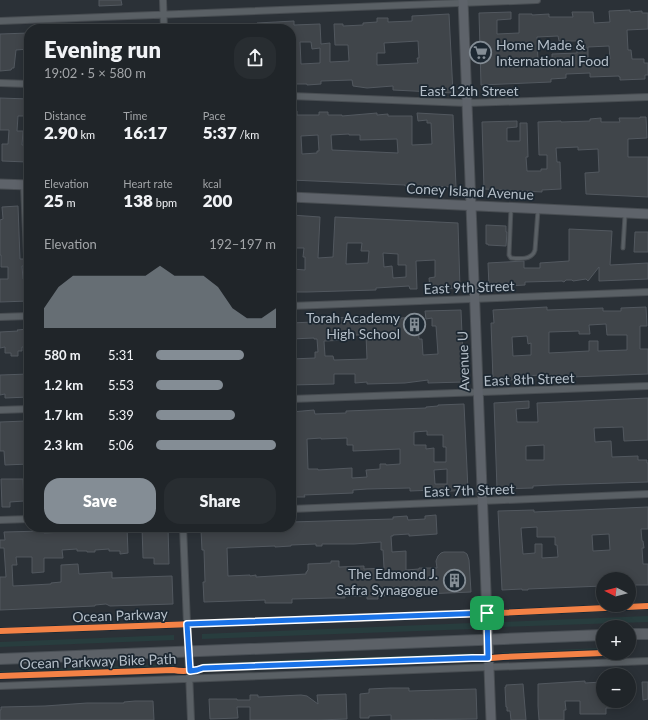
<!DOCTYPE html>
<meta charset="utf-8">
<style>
body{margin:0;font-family:Lato,sans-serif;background:#282d31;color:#f1f3f6;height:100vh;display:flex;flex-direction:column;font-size:15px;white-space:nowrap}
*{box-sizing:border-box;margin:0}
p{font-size:13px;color:#a2a5a8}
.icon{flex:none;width:22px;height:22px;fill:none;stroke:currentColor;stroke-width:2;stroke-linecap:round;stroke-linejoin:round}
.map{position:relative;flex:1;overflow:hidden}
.sheet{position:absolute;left:24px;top:24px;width:272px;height:508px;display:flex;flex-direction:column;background:#202529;border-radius:16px;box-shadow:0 2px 10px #0003,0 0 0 1px #3d4246}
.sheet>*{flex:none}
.needle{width:26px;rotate:276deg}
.fabs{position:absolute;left:596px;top:572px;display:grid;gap:8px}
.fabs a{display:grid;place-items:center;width:40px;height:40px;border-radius:50%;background:#202529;box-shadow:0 2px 10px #0003,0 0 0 1px #3d4246;font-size:20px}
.pin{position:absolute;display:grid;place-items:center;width:34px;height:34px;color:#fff;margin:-17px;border-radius:8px;box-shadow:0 2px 6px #0006}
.round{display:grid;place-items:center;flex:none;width:42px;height:42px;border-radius:16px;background:#282d31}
.head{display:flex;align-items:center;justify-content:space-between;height:68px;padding:0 20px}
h1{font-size:22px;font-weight:800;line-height:30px}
.figures{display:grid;grid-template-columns:repeat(3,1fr);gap:6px;height:68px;padding:4px 20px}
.figures div{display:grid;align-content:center}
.figures b{font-size:17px;font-weight:800}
.figures small{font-size:11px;font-weight:400}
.figures p{font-size:11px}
.chart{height:112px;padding:8px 20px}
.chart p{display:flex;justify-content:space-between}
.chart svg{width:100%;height:72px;margin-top:4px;fill:#848d95;opacity:.7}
.cta{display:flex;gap:8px;margin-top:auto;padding:8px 20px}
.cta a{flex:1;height:46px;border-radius:16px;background:#848d95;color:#fff;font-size:16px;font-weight:800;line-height:46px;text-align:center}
.cta a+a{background:#282d31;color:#f1f3f6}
ul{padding:0 20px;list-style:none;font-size:13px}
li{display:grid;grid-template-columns:64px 48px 1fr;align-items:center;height:30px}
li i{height:10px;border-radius:5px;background:#848d95}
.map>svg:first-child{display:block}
.green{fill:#283d3e}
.building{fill:#40454a;stroke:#52585f;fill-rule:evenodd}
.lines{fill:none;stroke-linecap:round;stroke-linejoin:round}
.lane-casing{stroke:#484d52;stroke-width:5}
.street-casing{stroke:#484d52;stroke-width:8}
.secondary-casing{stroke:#484d52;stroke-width:11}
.primary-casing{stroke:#484e54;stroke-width:12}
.lane{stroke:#5a6065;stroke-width:3}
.street{stroke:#5a6065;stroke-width:6}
.secondary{stroke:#5e636a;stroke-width:9}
.primary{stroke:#5c6167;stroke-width:10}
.cycleway-casing{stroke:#1d2832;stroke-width:8}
.cycleway{stroke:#f48246;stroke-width:6}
.route-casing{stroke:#fff;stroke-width:8}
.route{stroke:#1a73e8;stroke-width:5}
.labels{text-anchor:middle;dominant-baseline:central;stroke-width:3.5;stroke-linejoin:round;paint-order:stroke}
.poi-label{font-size:14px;fill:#b4bec8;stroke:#1d2832;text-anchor:end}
.street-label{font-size:14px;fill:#b4bec8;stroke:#1d2832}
</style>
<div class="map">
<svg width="648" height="720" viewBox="0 0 648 720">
<rect width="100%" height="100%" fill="#2b3137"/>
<path class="green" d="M648,616V622L501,627V622Z
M472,623L473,629L202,639V634Z
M174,635V640L0,647V642Z
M603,648V652L503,655L502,652Z
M474,653V656L203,667V663Z
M174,664V668L0,675V671Z"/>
<path class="building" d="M99,0H121L122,5L99,6Z
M630,10V12L642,11V13H648V29L627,30L628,50H631L632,59H644V63H648V75H645V79L620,80V77H619V76L590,77V73L566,74V78L551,79V82L481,85L479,13L511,12V19L497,20V34L519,33V14H532V15L549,14V17H573L572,12H593L594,23L610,22L609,11ZM558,36L559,41H577V53L552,54V60L538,61L537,37ZM609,46L610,59L588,60V47Z
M449,14L453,93L393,90V86L367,88L353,86L352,80L321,81V84L307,85V84H291V29H257V23L294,21V25L320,24L321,44L330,43V62L349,61L348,45H335L334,24H343V26L363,25V23L377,22V18H388V22L412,21V16ZM418,41L419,58H417L418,63L377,65V53H385L384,43ZM300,42H311L312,49L320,48V63L301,64Z
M29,33V49L16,50L14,68H12L11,70L0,71V34Z
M0,98L29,99V116H18L17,131H23L22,145H28L27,162L2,161V144H8L9,130H0Z
M291,111H297V115H319V112H328V115H342V116L377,113V115L388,114V116H412V145L432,144L431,123H427V120L418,121L417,113L453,115L456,187L405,186V185L291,180ZM349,134V135H360V140L397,139L398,153L332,150L331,135ZM318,135L319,151H317V153L302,154L301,136Z
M640,117H646L647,138L628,139V157H648V197L586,194L585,173L599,172L598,149L578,150V147L556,148L557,162H560L561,189L542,190V192L484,189L482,122L517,121V127L507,128V141H520V123H527L528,157H526L527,171H541V169H547V155H539L538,122L561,121V122L590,121V119L601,118V122H620L619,118H640Z
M18,206L20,259H29V266H22L23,279H29V301L0,302V279H8V267H1V255H0V220L3,219L2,207Z
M291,215L320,217L318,258L333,257L335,217L458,223L460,288L430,289L429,278L435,277V260L416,261L417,289H410L409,286L376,288V290L307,292H291L292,269L305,270V257H303L304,248H291ZM347,243H362L361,251H369L368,263L346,264ZM383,253L398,254V265H406V277L393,278L392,266L384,267Z
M486,225L506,226V232H507L506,246L488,245V244H486Z
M569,229L612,231L610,265L648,263V279L599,281V267L588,281L586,279L573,281L572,280H566L564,282L562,281L525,282V285L489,287L488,263L524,261V268H540V263L569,261Z
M635,232H648V252H634Z
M547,307V310L603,308V311H621V308L646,307L647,326H640V349H648V374L546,378V375L513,376V380H493L491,323H494L493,310ZM606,324L607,335H627V350L598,351V341H589V351L549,353V332L579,331V334H590L589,325ZM527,336L528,344L531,343V355L513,356L512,337Z
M461,310L464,382L428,383V380L405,383L367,384V382L355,383V374H334V384L291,385V359L315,358V352H318L317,339H314V338L291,339V323L313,322V320L336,319V318L349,317V320H378L401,319V318L418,317L419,339H422L423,355L438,354L436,326H432V318L426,319L425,311ZM352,335H366L367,359L334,360L333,356H325L324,341L349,340L352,339Z
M29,329V347H22V351H18V356H11V353H5V347L0,348V332L18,331L17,330Z
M29,374V397L5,398V394L0,395V375Z
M648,398V440L624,441L623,427L594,428L595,442L611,441L612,457L638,456V460H647V463H648V482L553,485L533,486V488L497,489L494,403L529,401V408L516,409L517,422H538L537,403ZM544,445V460H526V446Z
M464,404L468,490L435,492V490L410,491V488L367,489L353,490V493L304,495L305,497H291V412L314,410L315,414L346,413V411L426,408V407L438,406V405ZM427,431V435H443V447H446V462H434V448L426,449V445H414V432ZM321,438V439L347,438V445H353V451L400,449V464L386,465V464H380V469L366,470L367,477L352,478V468L318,470V469H308L307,439ZM447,469V484H435L434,470Z
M26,421L28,457H29V464L5,465L4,451H0V422Z
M1,479H23L24,501L10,502V507H2Z
M648,507V529H641L642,541H643L644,548H642L643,564H648V585H629V579H603V586L528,589V590H522V589L502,590L498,511L534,510V512ZM537,527V537H555V545H557L558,557L542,558V544H535V553L523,554L521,528ZM609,534L610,550L593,551L592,535Z
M436,515L437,534L409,536V534L393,535V536H391L392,552L406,551V570L419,569V568H437L436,561L438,556L441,553L444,552H464L467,554L469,560L471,592L378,596V599H367V596H345V598H332L292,599V603H265V600L204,602L203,582H205L204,550H202L201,530L236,529V527H291V522L393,519V517L407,516L408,520L425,519V516ZM381,542V550H383L384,568L364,569V566L339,567V561H331V563L308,564V570L307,571V572H306V574L256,577V575L250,576V575L228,576L227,548L275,546V547L291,546V545L316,544V546H322V544H354Z
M127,527L128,553L120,554V551H109V549L95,550V552H87V551H77V549L62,550L63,558H44V572L32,573V557H16L17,565H12L13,586L51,584V583L61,582V565L78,564L79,574L112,572V578L172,576L173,604L110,606L106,604L95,605V606L0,610V577H6L4,548H0V540H5L4,532L44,531V533L86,531V529H94V532L108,531V528Z
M142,527H168L169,564H154V558H143Z
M585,681V683L602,682V685H603V701H621V708H606V714H580V701H565L566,710H564V720H539L538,706V684Z
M642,682H648V699L643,700Z
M523,684L526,720H511L510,711H507V707H506L505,687H506V685Z
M390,688H409V691L476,689L477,719L391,720V715L369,716V718H360V694L369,693V689Z
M346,694L347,719L317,720H250V707H237L238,718L210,719L209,699H237V700H250V695H258V697L301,695L307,696L318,704L317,695Z
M135,701H153L154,720H0V710H1V707L45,706L87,703H124V702Z"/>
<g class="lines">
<defs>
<path id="lane" d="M511,208L509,255L511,258C520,259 532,260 535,250L538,210
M623,248L625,215"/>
<path id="street" d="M163,0L164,29
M0,21L537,0
M0,83L29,84
M291,96L467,103L648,97
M24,185L27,255
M291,306L648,292
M0,317L29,316
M291,399L648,386
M0,410L29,409
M291,509L648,494
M0,520L29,519
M183,527L191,720
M0,631L476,614L648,606
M0,686L648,661"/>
<path id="secondary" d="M463,0L491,720
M0,184L29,185
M291,197L648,214"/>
<path id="primary" d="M629,634H648
M0,659L603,635"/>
</defs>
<use href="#lane" class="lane-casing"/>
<use href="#street" class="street-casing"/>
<use href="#secondary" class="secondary-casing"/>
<use href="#primary" class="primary-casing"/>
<use href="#lane" class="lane"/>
<use href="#street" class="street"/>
<use href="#secondary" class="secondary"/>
<use href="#primary" class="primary"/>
<defs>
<path id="cycleway" d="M0,631L476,614L648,606
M0,676L173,670C183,672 193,671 203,668L472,658L479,659L503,657L603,653"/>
</defs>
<use href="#cycleway" class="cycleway-casing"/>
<use href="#cycleway" class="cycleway"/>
</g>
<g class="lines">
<defs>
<path id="route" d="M487,613L488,658H472L203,668L197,670L190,671L187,624Z"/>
</defs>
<use href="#route" class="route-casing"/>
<use href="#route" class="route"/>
</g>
<defs>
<symbol id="supermarket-ring" viewBox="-11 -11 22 22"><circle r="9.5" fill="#1d2832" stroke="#848d95" stroke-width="1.5"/><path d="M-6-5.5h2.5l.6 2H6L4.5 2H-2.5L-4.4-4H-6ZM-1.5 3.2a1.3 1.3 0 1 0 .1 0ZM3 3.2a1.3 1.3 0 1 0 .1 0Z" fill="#848d95"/></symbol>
<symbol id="building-ring" viewBox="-11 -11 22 22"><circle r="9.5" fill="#1d2832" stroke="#848d95" stroke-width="1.5"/><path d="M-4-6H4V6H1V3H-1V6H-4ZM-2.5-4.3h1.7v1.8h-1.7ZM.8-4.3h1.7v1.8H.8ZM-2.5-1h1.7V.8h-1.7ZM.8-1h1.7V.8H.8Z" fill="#848d95"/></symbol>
</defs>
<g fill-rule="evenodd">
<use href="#supermarket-ring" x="468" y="40" width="25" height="25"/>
<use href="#building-ring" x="402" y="312" width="25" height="25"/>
<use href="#building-ring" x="442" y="568" width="25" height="25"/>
</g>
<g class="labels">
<g class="poi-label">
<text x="496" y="44" text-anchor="start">Home Made &amp;<tspan x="496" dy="16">International Food</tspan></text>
<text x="400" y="317">Torah Academy<tspan x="400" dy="16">High School</tspan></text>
<text x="438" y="573">The Edmond J.<tspan x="438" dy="16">Safra Synagogue</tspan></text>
</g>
<g class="street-label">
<text x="469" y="90">East 12th Street</text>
<text transform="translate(470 191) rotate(3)">Coney Island Avenue</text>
<text transform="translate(469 287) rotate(-2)">East 9th Street</text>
<text transform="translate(463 361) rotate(-92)">Avenue U</text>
<text transform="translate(529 379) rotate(-2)">East 8th Street</text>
<text transform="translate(469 490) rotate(-2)">East 7th Street</text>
<text transform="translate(120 615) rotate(-2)">Ocean Parkway</text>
<text transform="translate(98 661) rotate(-2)">Ocean Parkway Bike Path</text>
</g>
</g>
</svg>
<div class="fabs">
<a><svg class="needle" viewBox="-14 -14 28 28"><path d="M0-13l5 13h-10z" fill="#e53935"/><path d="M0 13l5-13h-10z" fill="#a2a5a8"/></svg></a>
<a>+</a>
<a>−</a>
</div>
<div class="pin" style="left:487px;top:613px;background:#1e9e55"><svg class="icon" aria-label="arrive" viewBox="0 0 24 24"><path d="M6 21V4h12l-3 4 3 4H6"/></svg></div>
<section class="sheet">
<div class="head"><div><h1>Evening run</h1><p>19:02 · 5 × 580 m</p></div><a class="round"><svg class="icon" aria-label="share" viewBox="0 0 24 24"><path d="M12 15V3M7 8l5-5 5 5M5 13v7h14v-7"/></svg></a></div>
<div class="figures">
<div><p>Distance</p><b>2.90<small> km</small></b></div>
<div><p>Time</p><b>16:17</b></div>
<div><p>Pace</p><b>5:37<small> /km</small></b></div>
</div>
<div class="figures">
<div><p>Elevation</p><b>25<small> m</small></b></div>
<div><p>Heart rate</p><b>138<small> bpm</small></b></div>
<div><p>kcal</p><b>200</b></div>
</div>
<div class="chart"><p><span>Elevation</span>192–197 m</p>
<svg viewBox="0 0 160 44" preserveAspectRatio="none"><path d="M0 44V32L10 19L20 12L30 12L40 12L50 12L60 12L70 12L80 6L90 12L100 12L110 12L120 19L130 32L140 38L150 38L160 32V44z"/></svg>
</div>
<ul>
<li><b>580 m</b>5:31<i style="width:73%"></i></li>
<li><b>1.2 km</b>5:53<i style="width:56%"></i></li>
<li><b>1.7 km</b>5:39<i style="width:66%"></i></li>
<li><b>2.3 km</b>5:06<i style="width:100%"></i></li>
</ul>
<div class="cta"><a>Save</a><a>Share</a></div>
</section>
</div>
